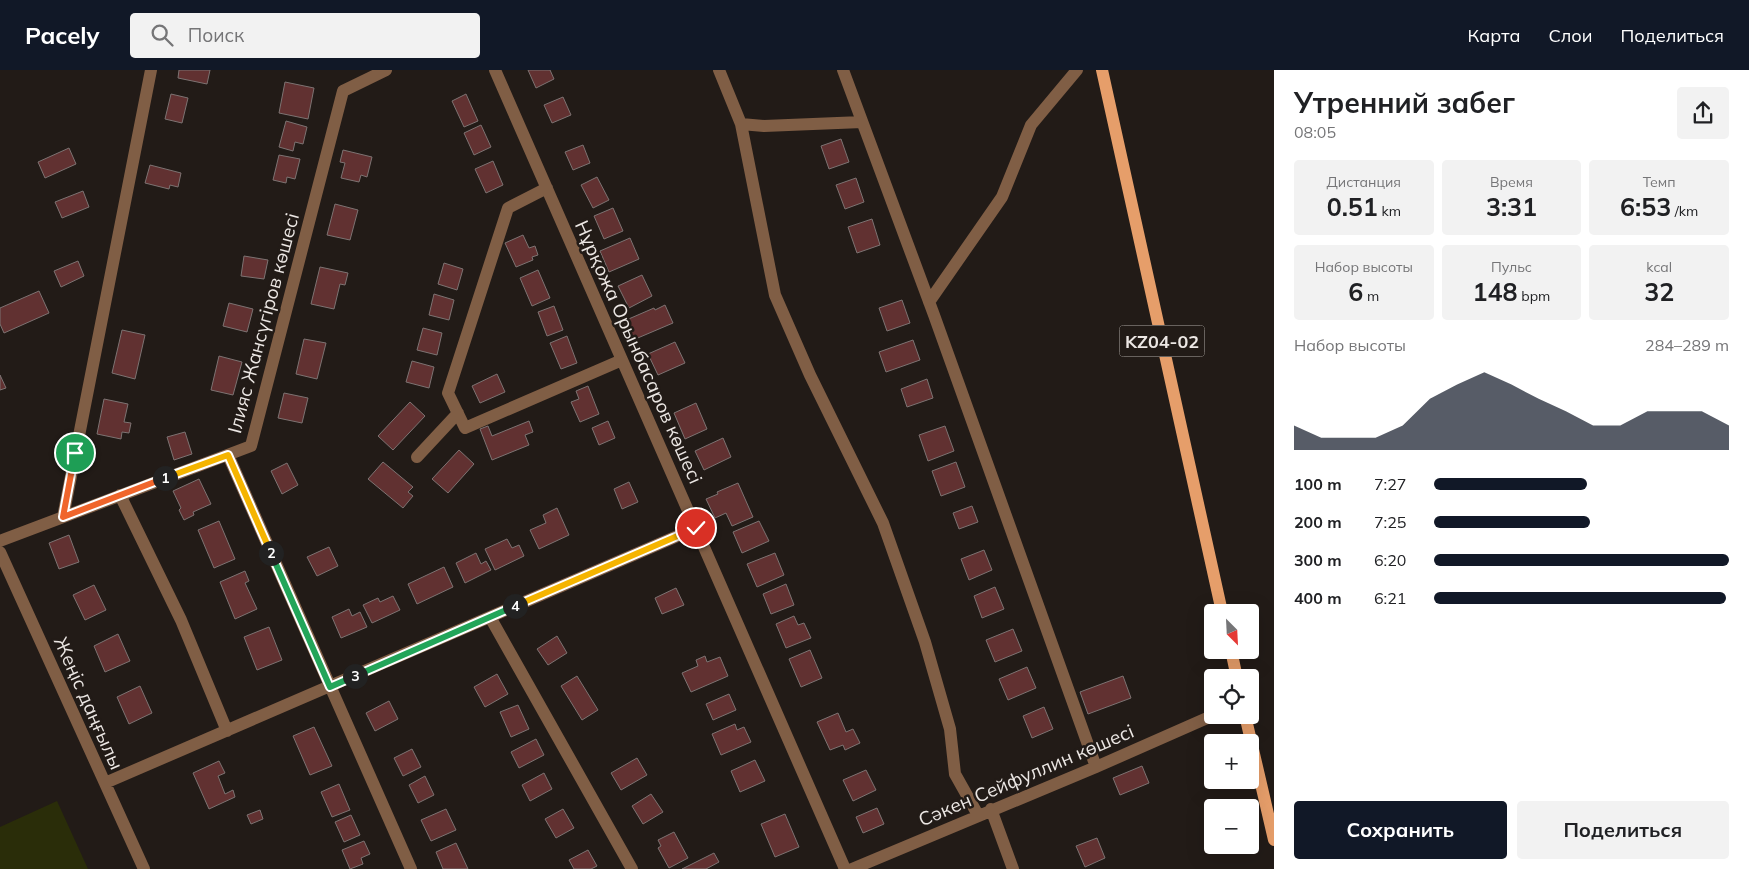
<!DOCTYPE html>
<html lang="ru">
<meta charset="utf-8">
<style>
body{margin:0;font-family:Mulish,sans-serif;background:#f2f2f2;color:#202124;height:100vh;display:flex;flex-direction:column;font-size:19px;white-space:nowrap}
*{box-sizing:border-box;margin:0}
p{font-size:16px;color:#757577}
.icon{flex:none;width:28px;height:28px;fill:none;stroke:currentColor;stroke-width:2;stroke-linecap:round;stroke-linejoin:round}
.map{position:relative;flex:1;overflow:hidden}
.details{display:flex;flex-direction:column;background:#fff;width:475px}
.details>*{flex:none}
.needle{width:32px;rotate:156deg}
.controls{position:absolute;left:1204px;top:534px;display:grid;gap:10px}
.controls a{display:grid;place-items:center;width:55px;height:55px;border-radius:5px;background:#fff;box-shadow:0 5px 20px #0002;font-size:25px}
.pin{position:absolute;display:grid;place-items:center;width:42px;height:42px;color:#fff;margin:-21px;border:2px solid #fff;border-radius:50%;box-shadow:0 1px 5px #0007}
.km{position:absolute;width:25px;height:25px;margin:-12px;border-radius:50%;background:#222;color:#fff;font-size:14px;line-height:25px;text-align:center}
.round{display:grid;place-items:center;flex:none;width:52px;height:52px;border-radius:5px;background:#f2f2f2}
.overview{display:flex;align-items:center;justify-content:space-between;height:85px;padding:0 20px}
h1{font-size:28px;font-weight:700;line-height:38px}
.figures{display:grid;grid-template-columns:repeat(3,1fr);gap:8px;height:85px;padding:5px 20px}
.figures div{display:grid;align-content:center;border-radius:5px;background:#f2f2f2;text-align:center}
.figures b{font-size:25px;font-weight:700}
.figures small{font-size:14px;font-weight:400}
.figures p{font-size:14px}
.chart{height:140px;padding:10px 20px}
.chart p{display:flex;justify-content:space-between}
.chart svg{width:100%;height:90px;margin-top:5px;fill:#111827;opacity:.7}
.action{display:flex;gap:10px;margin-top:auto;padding:10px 20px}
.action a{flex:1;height:58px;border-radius:5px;background:#111827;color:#fff;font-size:20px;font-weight:700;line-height:58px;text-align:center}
.action a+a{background:#f2f2f2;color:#202124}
ul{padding:0 20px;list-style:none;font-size:16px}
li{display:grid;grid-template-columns:80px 60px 1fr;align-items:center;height:38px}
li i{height:12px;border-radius:6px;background:#111827}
header{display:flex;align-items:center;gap:30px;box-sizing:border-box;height:70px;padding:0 25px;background:#111827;color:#fff}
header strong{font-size:24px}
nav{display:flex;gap:28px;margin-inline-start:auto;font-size:18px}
.search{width:350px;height:45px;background:#f2f2f2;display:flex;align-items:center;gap:12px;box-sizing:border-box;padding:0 18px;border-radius:5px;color:#757577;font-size:19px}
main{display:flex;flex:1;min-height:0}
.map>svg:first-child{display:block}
.green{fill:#2a2d09}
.building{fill:#613131;stroke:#7d7372}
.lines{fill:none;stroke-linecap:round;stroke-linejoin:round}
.minor{stroke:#805e45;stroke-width:12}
.major{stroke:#e69e6a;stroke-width:12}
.split-1-casing{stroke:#fff;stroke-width:10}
.split-2-casing{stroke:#fff;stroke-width:10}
.split-3-casing{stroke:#fff;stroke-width:10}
.split-4-casing{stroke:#fff;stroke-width:10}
.split-5-casing{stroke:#fff;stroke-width:10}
.split-1{stroke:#f0652b;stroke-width:6}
.split-2{stroke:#f5b400;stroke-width:6}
.split-3{stroke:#22a559;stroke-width:6}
.split-4{stroke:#22a559;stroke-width:6}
.split-5{stroke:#f5b400;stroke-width:6}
.labels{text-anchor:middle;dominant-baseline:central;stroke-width:5;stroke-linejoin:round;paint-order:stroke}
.shield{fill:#221b17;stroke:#afaaa6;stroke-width:1}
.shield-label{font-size:18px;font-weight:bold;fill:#ece7e4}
.street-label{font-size:19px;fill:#ece7e4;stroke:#221b17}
</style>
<header>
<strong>Pacely</strong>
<div class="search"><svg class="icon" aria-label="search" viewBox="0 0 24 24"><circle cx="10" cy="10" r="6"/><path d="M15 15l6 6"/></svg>Поиск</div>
<nav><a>Карта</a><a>Слои</a><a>Поделиться</a></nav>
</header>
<main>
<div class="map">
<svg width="1274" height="799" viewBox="0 0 1274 799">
<rect width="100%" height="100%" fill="#221b17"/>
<path class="green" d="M57,731L88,799H0V757Z"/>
<path class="building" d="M179,0H210L207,14L178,8Z
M528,0H550L554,9L536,18Z
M285,12L314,18L308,49L279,43Z
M171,24L188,28L182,53L165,49Z
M466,24L478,51L464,57L452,31Z
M563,27L571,45L552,53L544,35Z
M286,51L307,57L303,74L295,72L293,81L279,77Z
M481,55L491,77L474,85L464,63Z
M841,69L849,92L829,99L821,76Z
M583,75L590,93L573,100L565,82Z
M69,78L76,94L45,108L38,92Z
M343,80L372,87L367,107L361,105L359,112L341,108L345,93L340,92Z
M279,85L300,89L295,109L287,107L286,113L273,110Z
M493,91L503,115L486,123L475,99Z
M150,95L181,103L178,117L170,115L169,119L145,113Z
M597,107L609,130L593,138L581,115Z
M856,108L864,132L845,139L836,115Z
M83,121L89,137L62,148L55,132Z
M335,134L358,140L350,170L327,165Z
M613,138L623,161L604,169L594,146Z
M872,149L880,175L857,183L848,157Z
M523,165L529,178L535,176L538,185L532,187L533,190L516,197L505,173Z
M630,168L639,189L609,202L600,181Z
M244,186L268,190L264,209L241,206Z
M78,191L84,206L61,217L54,201Z
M444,193L463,199L457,220L438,214Z
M320,197L348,203L345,215L340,214L334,239L311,234Z
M538,200L550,228L532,236L520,208Z
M642,205L652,226L629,238L618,216Z
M39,221L49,243L4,263L0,254V238Z
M434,224L454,230L449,250L429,245Z
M902,230L910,253L887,261L879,238Z
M229,233L253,239L247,262L223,256Z
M665,235L673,253L633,270L624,251L654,238L655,240Z
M554,236L563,260L547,266L538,242Z
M423,258L442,263L437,285L417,280Z
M122,260L145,265L135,309L112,303Z
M567,266L577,293L561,299L550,273Z
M304,269L326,273L317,309L296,304Z
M913,270L920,290L886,302L879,282Z
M675,272L685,293L658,305L648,284Z
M219,286L242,292L233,325L211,320Z
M412,291L434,297L429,318L406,312Z
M497,304L505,322L480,333L472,316Z
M0,305L6,318L0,320Z
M927,309L933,328L907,337L901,319Z
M588,316L599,344L580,352L571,332L579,329L576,321Z
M284,323L308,328L302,353L278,348Z
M104,329L128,334L124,352L131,353L129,363L122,362L121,369L97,364Z
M410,332L425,346L393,380L378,366Z
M696,333L707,359L685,369L674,343Z
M529,351L533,362L525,365L529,375L492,390L480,359L488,356L492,366Z
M608,351L615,368L599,375L592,358Z
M945,356L954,381L928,391L919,365Z
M185,362L192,384L174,390L167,367Z
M723,368L731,387L704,400L695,381Z
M459,380L474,394L448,423L432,409Z
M383,392L413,417L408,422L413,426L403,438L368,409Z
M956,392L965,417L941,426L932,401Z
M287,393L298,415L282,424L271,401Z
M199,409L211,434L193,442L194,445L184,450L179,440L181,438L173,421Z
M629,412L638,432L622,439L614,419Z
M738,413L753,447L732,456L726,443L715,448L706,429L718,424L717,422Z
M972,436L978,452L959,459L953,443Z
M557,438L569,465L539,479L530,460L546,453L543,445Z
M219,451L235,489L214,498L198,460Z
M759,451L769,471L742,483L733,462Z
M69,465L79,492L59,499L49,473Z
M507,469L512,478L519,475L524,486L495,500L485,479Z
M329,477L338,496L317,506L307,487Z
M984,480L992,500L969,510L961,489Z
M476,483L481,494L486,491L491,500L465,513L456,493Z
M775,483L784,505L757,517L747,494Z
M444,497L453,517L417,534L408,514Z
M245,501L249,511L245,513L257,539L235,549L220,512Z
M786,514L794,535L771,544L763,524Z
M94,515L106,540L85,550L73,525Z
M995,517L1004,539L982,548L974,526Z
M676,518L684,535L662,544L655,528Z
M393,526L400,540L372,553L363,535L378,528L380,532Z
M349,539L352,546L360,542L367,557L341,568L332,547Z
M794,546L798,555L804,553L811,568L786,578L776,554Z
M269,557L282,590L257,600L244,567Z
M1013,559L1022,581L995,592L986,570Z
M118,564L130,591L105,602L94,576Z
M557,566L567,583L548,595L537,579Z
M810,580L822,608L801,617L789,589Z
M705,586L707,592L720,587L728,606L691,622L682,603L698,596L696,590Z
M1027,597L1036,618L1008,630L999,609Z
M497,604L508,624L485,637L474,617Z
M577,606L598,640L582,650L561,616Z
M1123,606L1131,628L1088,644L1080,622Z
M140,616L152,643L129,654L117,627Z
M729,624L736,640L713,650L706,634Z
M389,631L398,649L375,661L366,643Z
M518,635L529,659L511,667L500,642Z
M1044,637L1053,659L1032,668L1023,646Z
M838,643L846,662L853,659L860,673L845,680L843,675L830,680L817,652Z
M735,654L737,660L744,657L751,672L721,685L712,664Z
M314,657L332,696L310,705L293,666Z
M536,669L544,685L519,698L511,682Z
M412,679L421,697L403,706L394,688Z
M637,688L647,705L621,720L611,703Z
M755,690L765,711L740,722L731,701Z
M219,691L225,703L218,706L225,724L233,720L235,727L209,739L193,703Z
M1142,696L1149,713L1120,725L1113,708Z
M866,700L876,720L853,731L843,710Z
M544,703L552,719L530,731L522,715Z
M425,706L434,725L418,733L409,715Z
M339,714L350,740L332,747L321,722Z
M651,724L663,742L643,754L632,736Z
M877,738L884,754L863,763L856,747Z
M446,739L456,760L431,771L421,750Z
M563,739L574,758L556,768L545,749Z
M260,740L263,749L251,754L247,745Z
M785,744L799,777L775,787L761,754Z
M351,745L360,765L344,772L335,752Z
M674,762L688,788L669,798L658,778L661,776L658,770Z
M1097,768L1105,788L1085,797L1076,776Z
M364,771L370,784L361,788L363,794L350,799L342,780Z
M456,773L468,799H443L436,782Z
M588,780L597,796L591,799H574L569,790Z
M714,783L719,792L706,799H682Z"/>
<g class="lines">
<path class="minor" d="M495,0L845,799
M719,0L741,54L775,225L810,305L883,453L925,572L950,659L955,704L978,745
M843,0L934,245L1096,697
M741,54L764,56L862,52
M547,118L508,138L448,323L465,358L622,290
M929,232L1002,127L1031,55L1077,0
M228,385L411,799
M417,387L458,343
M120,425L181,550L227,661
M63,447L151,0
M0,471L251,376L343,21L386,0
M0,482L144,799
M490,547L632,799
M105,713L696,458
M991,739L1013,799
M852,799L1096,697L1214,645"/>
<path class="major" d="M1102,0L1222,542
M1231,580L1237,608
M1245,645L1274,770"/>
</g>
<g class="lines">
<defs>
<path id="split-1" d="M75,383L63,447L165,408"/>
<path id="split-2" d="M165,408L228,385L271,483"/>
<path id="split-3" d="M271,483L330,617L355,606"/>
<path id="split-4" d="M355,606L515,536"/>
<path id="split-5" d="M515,536L696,458"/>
</defs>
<use href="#split-1" class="split-1-casing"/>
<use href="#split-2" class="split-2-casing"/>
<use href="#split-3" class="split-3-casing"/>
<use href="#split-4" class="split-4-casing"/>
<use href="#split-5" class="split-5-casing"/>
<use href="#split-1" class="split-1"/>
<use href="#split-2" class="split-2"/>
<use href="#split-3" class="split-3"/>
<use href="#split-4" class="split-4"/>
<use href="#split-5" class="split-5"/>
</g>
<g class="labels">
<rect class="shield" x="1119.5" y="255.5" width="85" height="31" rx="4"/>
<g class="shield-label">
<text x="1162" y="271">KZ04-02</text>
</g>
<g class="street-label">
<text transform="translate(263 253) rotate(-75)">Ілияс Жансүгіров көшесі</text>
<text transform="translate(639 282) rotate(66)">Нұрқожа Орынбасаров көшесі</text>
<text transform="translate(89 633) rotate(66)">Жеңіс даңғылы</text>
<text transform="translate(1026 705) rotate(-23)">Сәкен Сейфуллин көшесі</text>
</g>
</g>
</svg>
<div class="controls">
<a><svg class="needle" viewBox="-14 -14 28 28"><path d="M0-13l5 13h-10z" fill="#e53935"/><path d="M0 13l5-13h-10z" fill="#757577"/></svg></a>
<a><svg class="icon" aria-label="locate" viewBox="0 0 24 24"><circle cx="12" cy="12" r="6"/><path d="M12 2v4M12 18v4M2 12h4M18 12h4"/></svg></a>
<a>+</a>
<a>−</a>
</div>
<div class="pin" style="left:75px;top:383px;background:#1e9e55"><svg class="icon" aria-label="arrive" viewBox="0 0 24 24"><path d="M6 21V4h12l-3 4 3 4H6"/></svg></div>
<div class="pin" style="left:696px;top:458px;background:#d93025"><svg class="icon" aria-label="check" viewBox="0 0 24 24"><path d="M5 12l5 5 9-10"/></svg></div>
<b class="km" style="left:165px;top:408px">1</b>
<b class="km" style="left:271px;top:483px">2</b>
<b class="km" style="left:355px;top:606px">3</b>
<b class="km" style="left:515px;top:536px">4</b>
</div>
<section class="details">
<div class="overview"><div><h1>Утренний забег</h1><p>08:05</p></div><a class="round"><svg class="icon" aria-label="share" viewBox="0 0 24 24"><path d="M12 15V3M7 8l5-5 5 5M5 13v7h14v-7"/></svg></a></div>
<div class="figures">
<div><p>Дистанция</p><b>0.51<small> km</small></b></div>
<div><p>Время</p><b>3:31</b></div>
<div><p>Темп</p><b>6:53<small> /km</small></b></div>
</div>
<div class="figures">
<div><p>Набор высоты</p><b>6<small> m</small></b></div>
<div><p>Пульс</p><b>148<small> bpm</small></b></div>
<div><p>kcal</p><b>32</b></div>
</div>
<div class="chart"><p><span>Набор высоты</span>284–289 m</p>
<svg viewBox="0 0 160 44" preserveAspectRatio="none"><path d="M0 44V32L10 38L20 38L30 38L40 32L50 19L60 12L70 6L80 12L90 19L100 25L110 32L120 32L130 25L140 25L150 25L160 32V44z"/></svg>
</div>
<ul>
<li><b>100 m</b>7:27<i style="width:52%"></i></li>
<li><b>200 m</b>7:25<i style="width:53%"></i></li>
<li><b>300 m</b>6:20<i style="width:100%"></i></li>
<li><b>400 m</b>6:21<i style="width:99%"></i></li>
</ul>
<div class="action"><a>Сохранить</a><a>Поделиться</a></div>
</section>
</main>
